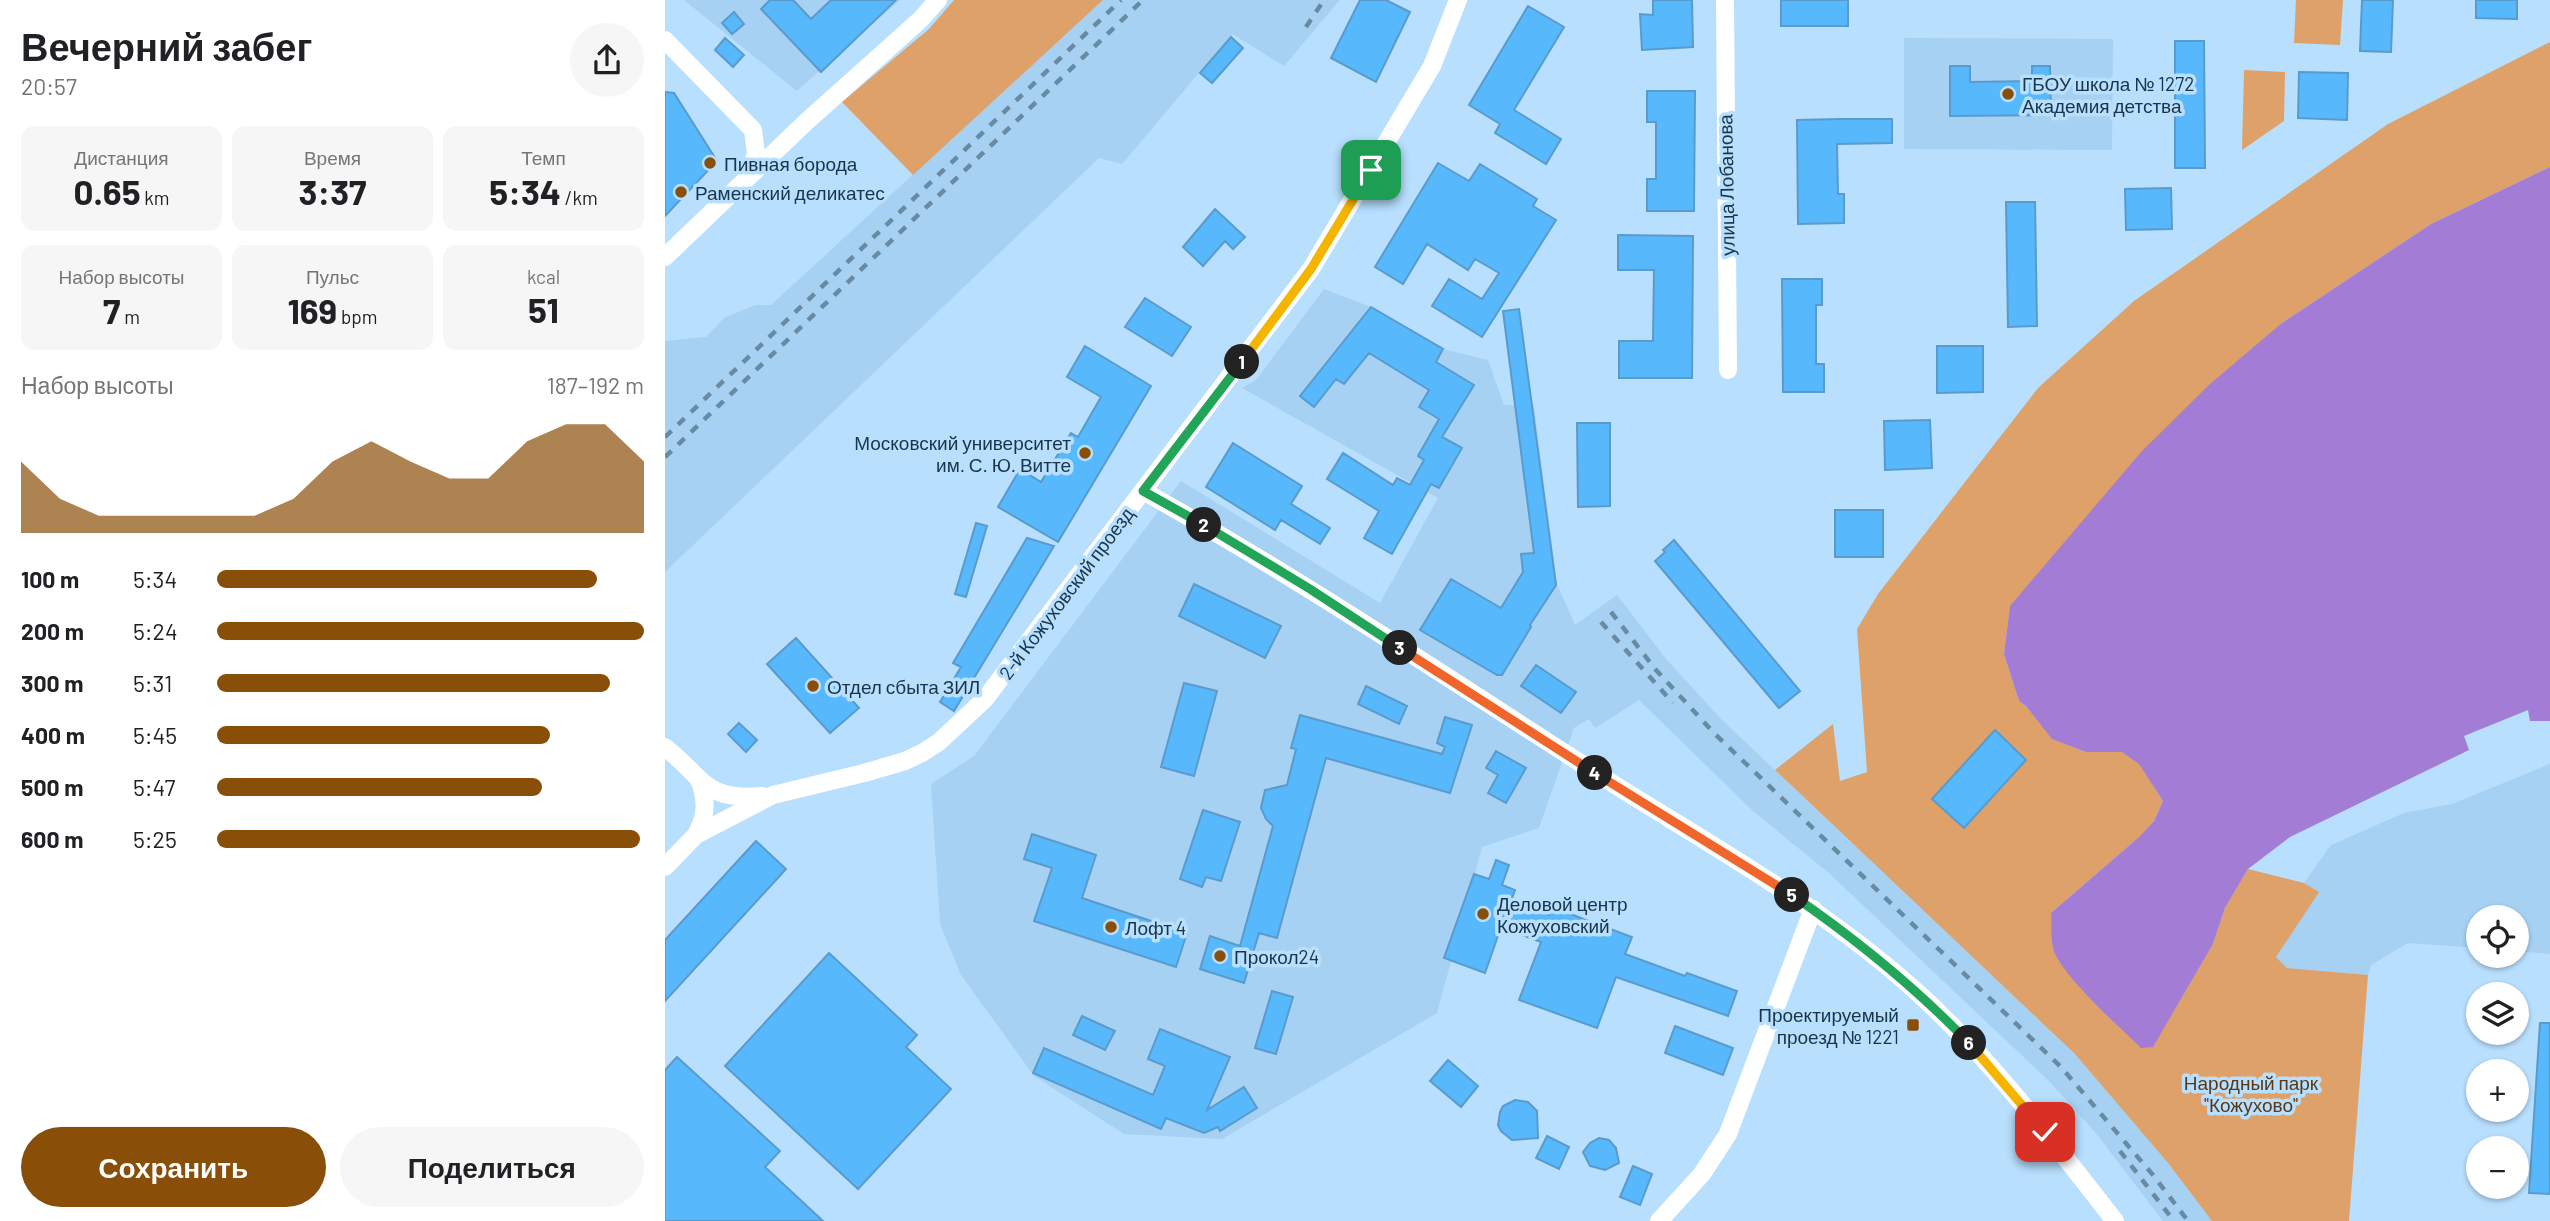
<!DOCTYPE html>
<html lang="ru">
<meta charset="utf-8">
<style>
body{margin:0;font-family:Barlow,sans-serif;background:#f6f6f6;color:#202124;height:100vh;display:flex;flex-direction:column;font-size:26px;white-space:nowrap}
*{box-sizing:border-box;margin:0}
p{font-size:23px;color:#757577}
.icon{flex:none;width:38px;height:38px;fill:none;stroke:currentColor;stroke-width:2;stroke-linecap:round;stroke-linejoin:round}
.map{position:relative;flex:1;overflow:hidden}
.drawer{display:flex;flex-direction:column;background:#fff;width:665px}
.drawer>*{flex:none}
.controls{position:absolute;left:1801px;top:905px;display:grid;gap:14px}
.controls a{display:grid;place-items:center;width:63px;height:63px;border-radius:50%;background:#fff;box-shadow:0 2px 5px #0004;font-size:35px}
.pin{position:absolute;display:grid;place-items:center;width:60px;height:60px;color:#fff;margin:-30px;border-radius:14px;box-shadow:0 4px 10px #0006}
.km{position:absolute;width:35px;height:35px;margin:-18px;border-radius:50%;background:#222;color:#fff;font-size:19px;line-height:35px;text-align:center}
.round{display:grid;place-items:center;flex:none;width:74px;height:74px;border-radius:37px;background:#f6f6f6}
.summary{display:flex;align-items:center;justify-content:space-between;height:119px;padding:0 21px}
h1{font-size:38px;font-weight:700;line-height:52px}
.stats{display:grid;grid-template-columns:repeat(3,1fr);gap:10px;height:119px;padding:7px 21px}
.stats div{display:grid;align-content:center;border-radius:14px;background:#f6f6f6;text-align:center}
.stats b{font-size:35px;font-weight:700}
.stats small{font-size:19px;font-weight:400}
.stats p{font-size:19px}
.chart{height:196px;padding:14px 21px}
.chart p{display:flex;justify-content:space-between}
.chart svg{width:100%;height:126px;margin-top:7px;fill:#894f08;opacity:.7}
.action{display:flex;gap:14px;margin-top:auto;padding:14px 21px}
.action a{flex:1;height:80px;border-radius:42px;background:#894f08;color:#fff;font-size:28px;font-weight:700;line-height:80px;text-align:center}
.action a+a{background:#f6f6f6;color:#202124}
ul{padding:0 21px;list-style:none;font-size:23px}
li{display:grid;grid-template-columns:112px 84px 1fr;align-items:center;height:52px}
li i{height:18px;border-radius:9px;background:#894f08}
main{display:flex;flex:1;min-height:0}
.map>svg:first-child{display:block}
.built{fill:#a6d1f2}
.green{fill:#dea169}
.water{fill:#a27cd5}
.building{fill:#58b8fc;stroke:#599bcc;stroke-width:2}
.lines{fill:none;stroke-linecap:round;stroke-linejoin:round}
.street{stroke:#fff;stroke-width:18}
.rail{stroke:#688aa3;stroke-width:4.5;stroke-dasharray:9 9;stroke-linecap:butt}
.split-1-casing{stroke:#fff;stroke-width:14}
.split-2-casing{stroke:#fff;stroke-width:14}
.split-3-casing{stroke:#fff;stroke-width:14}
.split-4-casing{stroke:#fff;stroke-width:14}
.split-5-casing{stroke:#fff;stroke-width:14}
.split-6-casing{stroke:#fff;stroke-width:14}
.split-7-casing{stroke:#fff;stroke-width:14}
.split-1{stroke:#f5b400;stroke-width:9}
.split-2{stroke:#22a559;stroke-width:9}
.split-3{stroke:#22a559;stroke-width:9}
.split-4{stroke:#f0652b;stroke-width:9}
.split-5{stroke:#f0652b;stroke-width:9}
.split-6{stroke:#22a559;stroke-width:9}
.split-7{stroke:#f5b400;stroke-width:9}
.poi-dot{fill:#894f08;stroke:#b8dffe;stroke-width:2.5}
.labels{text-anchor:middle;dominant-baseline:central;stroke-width:7;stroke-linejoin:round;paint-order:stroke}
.poi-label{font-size:19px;fill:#193549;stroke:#b8dffe;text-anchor:start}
.street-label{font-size:19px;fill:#193549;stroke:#b8dffe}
.park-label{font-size:19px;fill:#593818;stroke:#b8dffe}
</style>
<main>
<section class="drawer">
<div class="summary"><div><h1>Вечерний забег</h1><p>20:57</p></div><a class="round"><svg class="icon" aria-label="share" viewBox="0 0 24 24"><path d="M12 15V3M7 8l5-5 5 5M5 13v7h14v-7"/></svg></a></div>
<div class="stats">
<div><p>Дистанция</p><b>0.65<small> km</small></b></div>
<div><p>Время</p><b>3:37</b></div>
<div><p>Темп</p><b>5:34<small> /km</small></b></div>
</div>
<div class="stats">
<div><p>Набор высоты</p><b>7<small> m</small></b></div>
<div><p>Пульс</p><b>169<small> bpm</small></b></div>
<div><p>kcal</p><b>51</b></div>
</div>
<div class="chart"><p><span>Набор высоты</span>187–192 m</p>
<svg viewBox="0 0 160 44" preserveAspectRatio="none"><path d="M0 44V19L10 32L20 38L30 38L40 38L50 38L60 38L70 32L80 19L90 12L100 19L110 25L120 25L130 12L140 6L150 6L160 19V44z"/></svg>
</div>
<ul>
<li><b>100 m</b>5:34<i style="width:89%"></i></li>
<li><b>200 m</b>5:24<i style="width:100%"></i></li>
<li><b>300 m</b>5:31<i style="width:92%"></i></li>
<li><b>400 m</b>5:45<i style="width:78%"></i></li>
<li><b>500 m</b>5:47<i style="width:76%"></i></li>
<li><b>600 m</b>5:25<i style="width:99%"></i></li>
</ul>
<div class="action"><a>Сохранить</a><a>Поделиться</a></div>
</section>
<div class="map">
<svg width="1885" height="1221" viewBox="0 0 1885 1221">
<rect width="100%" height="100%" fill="#b8dffe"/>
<path class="built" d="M19,0H235L132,91Z
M438,0H675L619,66L567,34L457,164L434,158L0,572V341L41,337L59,318L90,305H106Z
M1239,38L1448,39L1447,150L1239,149Z
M659,289L706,307L778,349L823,360L839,405H869L892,584L910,625L952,595L1002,660L1057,720L1410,1054L1503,1163L1547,1221H1498L1430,1132L1385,1082L1165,874L1088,811L974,700L930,728L924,719L909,728L874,828L817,847L772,1013L557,1139L459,1134L369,1076L296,975L275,924L266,784L309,756L516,481L715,603L773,498L577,388L591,380Z
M1885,764V954L1852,951V917H1813V948L1743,943L1706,965L1703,975L1622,968L1611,957L1653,892L1639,883L1666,845L1739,813L1787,804Z"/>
<path class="green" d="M289,0H438L248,175L177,102L264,29Z
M1631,0H1678L1675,45L1629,43Z
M1885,42V167L1766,224L1617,323L1383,564L1345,607L1339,654L1354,701L1361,706L1388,739L1421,752L1456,751L1474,763L1498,801L1489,821L1474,837L1386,913L1389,951L1406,976L1432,1005L1488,1046L1548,944L1560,908L1583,869L1639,883L1654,892L1611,957L1622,968L1703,975L1684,1221H1547L1503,1163L1410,1054L1110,770L1168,724L1175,781L1202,772L1192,629L1213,594L1373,388L1469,301L1723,124Z
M1579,70L1620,72L1619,121L1577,150Z"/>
<path class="water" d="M1885,167V721H1865L1863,710L1799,736L1804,750L1625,837L1583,869L1560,908L1548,944L1488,1047L1476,1048C1454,1026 1399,978 1389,951C1385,941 1387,924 1386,913L1474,837L1489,821L1498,801L1474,764L1457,752H1421L1387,739L1361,706L1354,701L1339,654L1345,606L1477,451L1545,384L1617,323L1766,224Z"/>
<path class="building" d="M105,0H128L146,19L166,0H231L156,72L96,9Z
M695,0H721L745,12L711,82L666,58Z
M988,0H1027L1028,47L977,50L975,14L988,15Z
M1116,0H1183V26H1116Z
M1697,0H1728L1726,52L1695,51Z
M1811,0H1852V19L1811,18Z
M863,6L899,27L849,110L896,139L881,164L830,133L835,124L804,105Z
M69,12L79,24L67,34L57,23Z
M566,37L578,48L547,83L535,73Z
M60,38L79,55L68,67L50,50Z
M1510,41H1539L1540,168H1510Z
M1285,66H1305V82L1367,81V66H1385L1386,115L1285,116Z
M1634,72L1683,73L1682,120L1633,118Z
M982,91H1030L1029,211H982V179H991V122H982Z
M0,92L9,93L52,161L0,216Z
M1175,119H1227V143L1172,144L1173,194H1179V223L1133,224L1132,120Z
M773,163L804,181L815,164L872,199L868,206L891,220L817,337L767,306L784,279L817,299L834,273L810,259L803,270L762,244L738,284L710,267Z
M1506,188L1507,229L1461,230L1460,189Z
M1341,202H1370L1372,326L1343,327Z
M550,209L580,237L568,249L560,241L538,266L518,247Z
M953,235L1028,236L1027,378H954V341H988L989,270H953Z
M1117,279H1157V305H1151V364H1159V392H1118Z
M480,298L526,327L507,356L460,327Z
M706,307L778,349L771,362L809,385L777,437L797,448L774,488L766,484L727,554L699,538L714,511L662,479L678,453L728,485L732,478L745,485L759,460L753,456L774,419L754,407L764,390L704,353L679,384L671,379L649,407L635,396Z
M854,309L891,585L865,625L866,627L837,675H832L755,630L786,579L836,608L858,572L856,554L869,553L838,311Z
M420,346L486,386L393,542L333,507L355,469L376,482L406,433L413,437L436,397L402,377Z
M1272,346H1318V392L1272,393Z
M1265,420L1267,468L1220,470L1219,421Z
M912,423H945V506L913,507Z
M568,443L637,486L626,504L665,528L655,544L616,520L610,530L541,487Z
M1170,510H1218V557H1170Z
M311,523L322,526L301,597L290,594Z
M362,538L389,546L289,711L275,702L296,667L288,663Z
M1009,540L1135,691L1114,708L990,561L1000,552L998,550Z
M529,584L616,626L600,658L514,616Z
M131,638L194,708L165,733L102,664Z
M871,665L911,692L896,713L856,686Z
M519,683L552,691L529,776L496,767Z
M701,686L742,706L734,724L693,704Z
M635,715L777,754L780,747L772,743L780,717L807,725L785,793L661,758L612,938L594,933L579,983L535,969L545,936L575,946L608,826L601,819L596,808L600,790L622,785L631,749L626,748Z
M74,723L92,740L81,752L63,734Z
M1330,730L1361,760L1299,828L1267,799Z
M831,751L861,768L841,803L823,793L833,775L821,768Z
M538,810L575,822L556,881L541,877L537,887L515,879Z
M367,834L431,855L417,898L522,933L511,967L369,921L387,868L359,859Z
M91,841L121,869L0,1001V940Z
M831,860L844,865L837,885L850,890L846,901L884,915L887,907L967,937L960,954L1020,976L1022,973L1072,991L1063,1016L951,977L932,1028L854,1000L876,942L836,927L820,973L779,958L809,874L824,879Z
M164,953L252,1035L241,1047L286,1089L193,1189L60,1066Z
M607,991L628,997L611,1054L590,1048Z
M417,1016L450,1031L440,1050L408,1035Z
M1875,1023H1885V1194L1864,1193Z
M1010,1026L1068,1048L1058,1075L1000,1053Z
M495,1029L565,1057L542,1110L579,1087L592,1108L555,1131L553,1127L539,1133L501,1118L496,1129L368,1073L379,1048L488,1095L500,1066L483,1059Z
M12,1057L115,1151L100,1167L158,1221H0V1070Z
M783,1060L813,1086L796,1107L765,1081Z
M850,1100L863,1102L872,1111L873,1138L847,1140L836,1131L833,1125L835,1112L838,1106Z
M882,1136L904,1147L894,1169L871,1158Z
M934,1138L944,1140L951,1148L954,1163L940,1170L925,1166L918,1152L925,1143Z
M968,1166L987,1174L975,1205L955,1197Z"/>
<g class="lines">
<path class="street" d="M1060,0L1063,370
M0,40L88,130L91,154L84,174
M0,257L141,122L255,20L273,0
M478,491C633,577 779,676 928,771C1039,842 1155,904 1253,993C1328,1061 1388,1142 1450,1221
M0,747C39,778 39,801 97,796
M31,835C42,815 42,800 34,779
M0,867L31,835L108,795L199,773L240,761L257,753L274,742L320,699L646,269L767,66L793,0
M994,1221L1037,1174L1063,1134L1148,909"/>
<path class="rail" d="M641,27L659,0
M0,437L456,0
M0,457L478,0
M946,612L991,670L1048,732L1396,1067L1488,1175L1523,1221
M936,622L1008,703
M1455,1151L1509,1221"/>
</g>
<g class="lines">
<defs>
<path id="split-1" d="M577,362L646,269L706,170"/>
<path id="split-2" d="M539,525L478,491L577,362"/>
<path id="split-3" d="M539,525L645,589L735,648"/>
<path id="split-4" d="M735,648L930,773"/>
<path id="split-5" d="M930,773L1127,895"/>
<path id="split-6" d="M1127,895C1191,939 1250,987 1304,1043"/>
<path id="split-7" d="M1304,1043L1380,1132"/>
</defs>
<use href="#split-1" class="split-1-casing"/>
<use href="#split-2" class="split-2-casing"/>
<use href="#split-3" class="split-3-casing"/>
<use href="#split-4" class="split-4-casing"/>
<use href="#split-5" class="split-5-casing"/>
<use href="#split-6" class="split-6-casing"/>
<use href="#split-7" class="split-7-casing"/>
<use href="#split-1" class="split-1"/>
<use href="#split-2" class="split-2"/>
<use href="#split-3" class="split-3"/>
<use href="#split-4" class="split-4"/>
<use href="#split-5" class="split-5"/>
<use href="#split-6" class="split-6"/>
<use href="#split-7" class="split-7"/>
</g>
<g class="poi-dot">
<circle cx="1343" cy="94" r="7"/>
<circle cx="45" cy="163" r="7"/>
<circle cx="16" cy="192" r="7"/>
<circle cx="420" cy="453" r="7"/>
<circle cx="148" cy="686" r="7"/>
<circle cx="818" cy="914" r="7"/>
<circle cx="446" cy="927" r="7"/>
<circle cx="555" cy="956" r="7"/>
<rect x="1241" y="1018" width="14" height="14" rx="3.5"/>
</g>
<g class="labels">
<g class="poi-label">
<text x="1357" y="83">ГБОУ школа № 1272<tspan x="1357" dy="22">Академия детства</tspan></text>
<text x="59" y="163">Пивная борода</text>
<text x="30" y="192">Раменский деликатес</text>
<text x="406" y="442" text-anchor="end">Московский университет<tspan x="406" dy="22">им. С. Ю. Витте</tspan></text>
<text x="162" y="686">Отдел сбыта ЗИЛ</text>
<text x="832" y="903">Деловой центр<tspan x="832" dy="22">Кожуховский</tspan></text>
<text x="460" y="927">Лофт 4</text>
<text x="569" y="956">Прокол24</text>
<text x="1234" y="1014" text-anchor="end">Проектируемый<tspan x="1234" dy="22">проезд № 1221</tspan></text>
</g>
<g class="street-label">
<text transform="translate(1061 185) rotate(-91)">улица Лобанова</text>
<text transform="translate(401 593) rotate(-53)">2-й Кожуховский проезд</text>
</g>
<g class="park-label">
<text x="1586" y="1082">Народный парк<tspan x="1586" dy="22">"Кожухово"</tspan></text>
</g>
</g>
</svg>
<div class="controls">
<a><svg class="icon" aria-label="locate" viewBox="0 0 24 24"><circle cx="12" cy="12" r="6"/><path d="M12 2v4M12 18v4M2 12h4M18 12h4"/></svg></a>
<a><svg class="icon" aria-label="layers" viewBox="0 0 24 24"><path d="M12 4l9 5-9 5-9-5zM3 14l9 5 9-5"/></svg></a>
<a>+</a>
<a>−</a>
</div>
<div class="pin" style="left:706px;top:170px;background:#1e9e55"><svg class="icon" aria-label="arrive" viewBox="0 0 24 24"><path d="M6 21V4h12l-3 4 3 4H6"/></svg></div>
<div class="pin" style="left:1380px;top:1132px;background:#d93025"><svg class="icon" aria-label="check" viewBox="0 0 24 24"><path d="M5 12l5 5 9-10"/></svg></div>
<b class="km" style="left:577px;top:362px">1</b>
<b class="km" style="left:539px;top:525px">2</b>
<b class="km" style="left:735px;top:648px">3</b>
<b class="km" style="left:930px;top:773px">4</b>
<b class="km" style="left:1127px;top:895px">5</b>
<b class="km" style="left:1304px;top:1043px">6</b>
</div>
</main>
